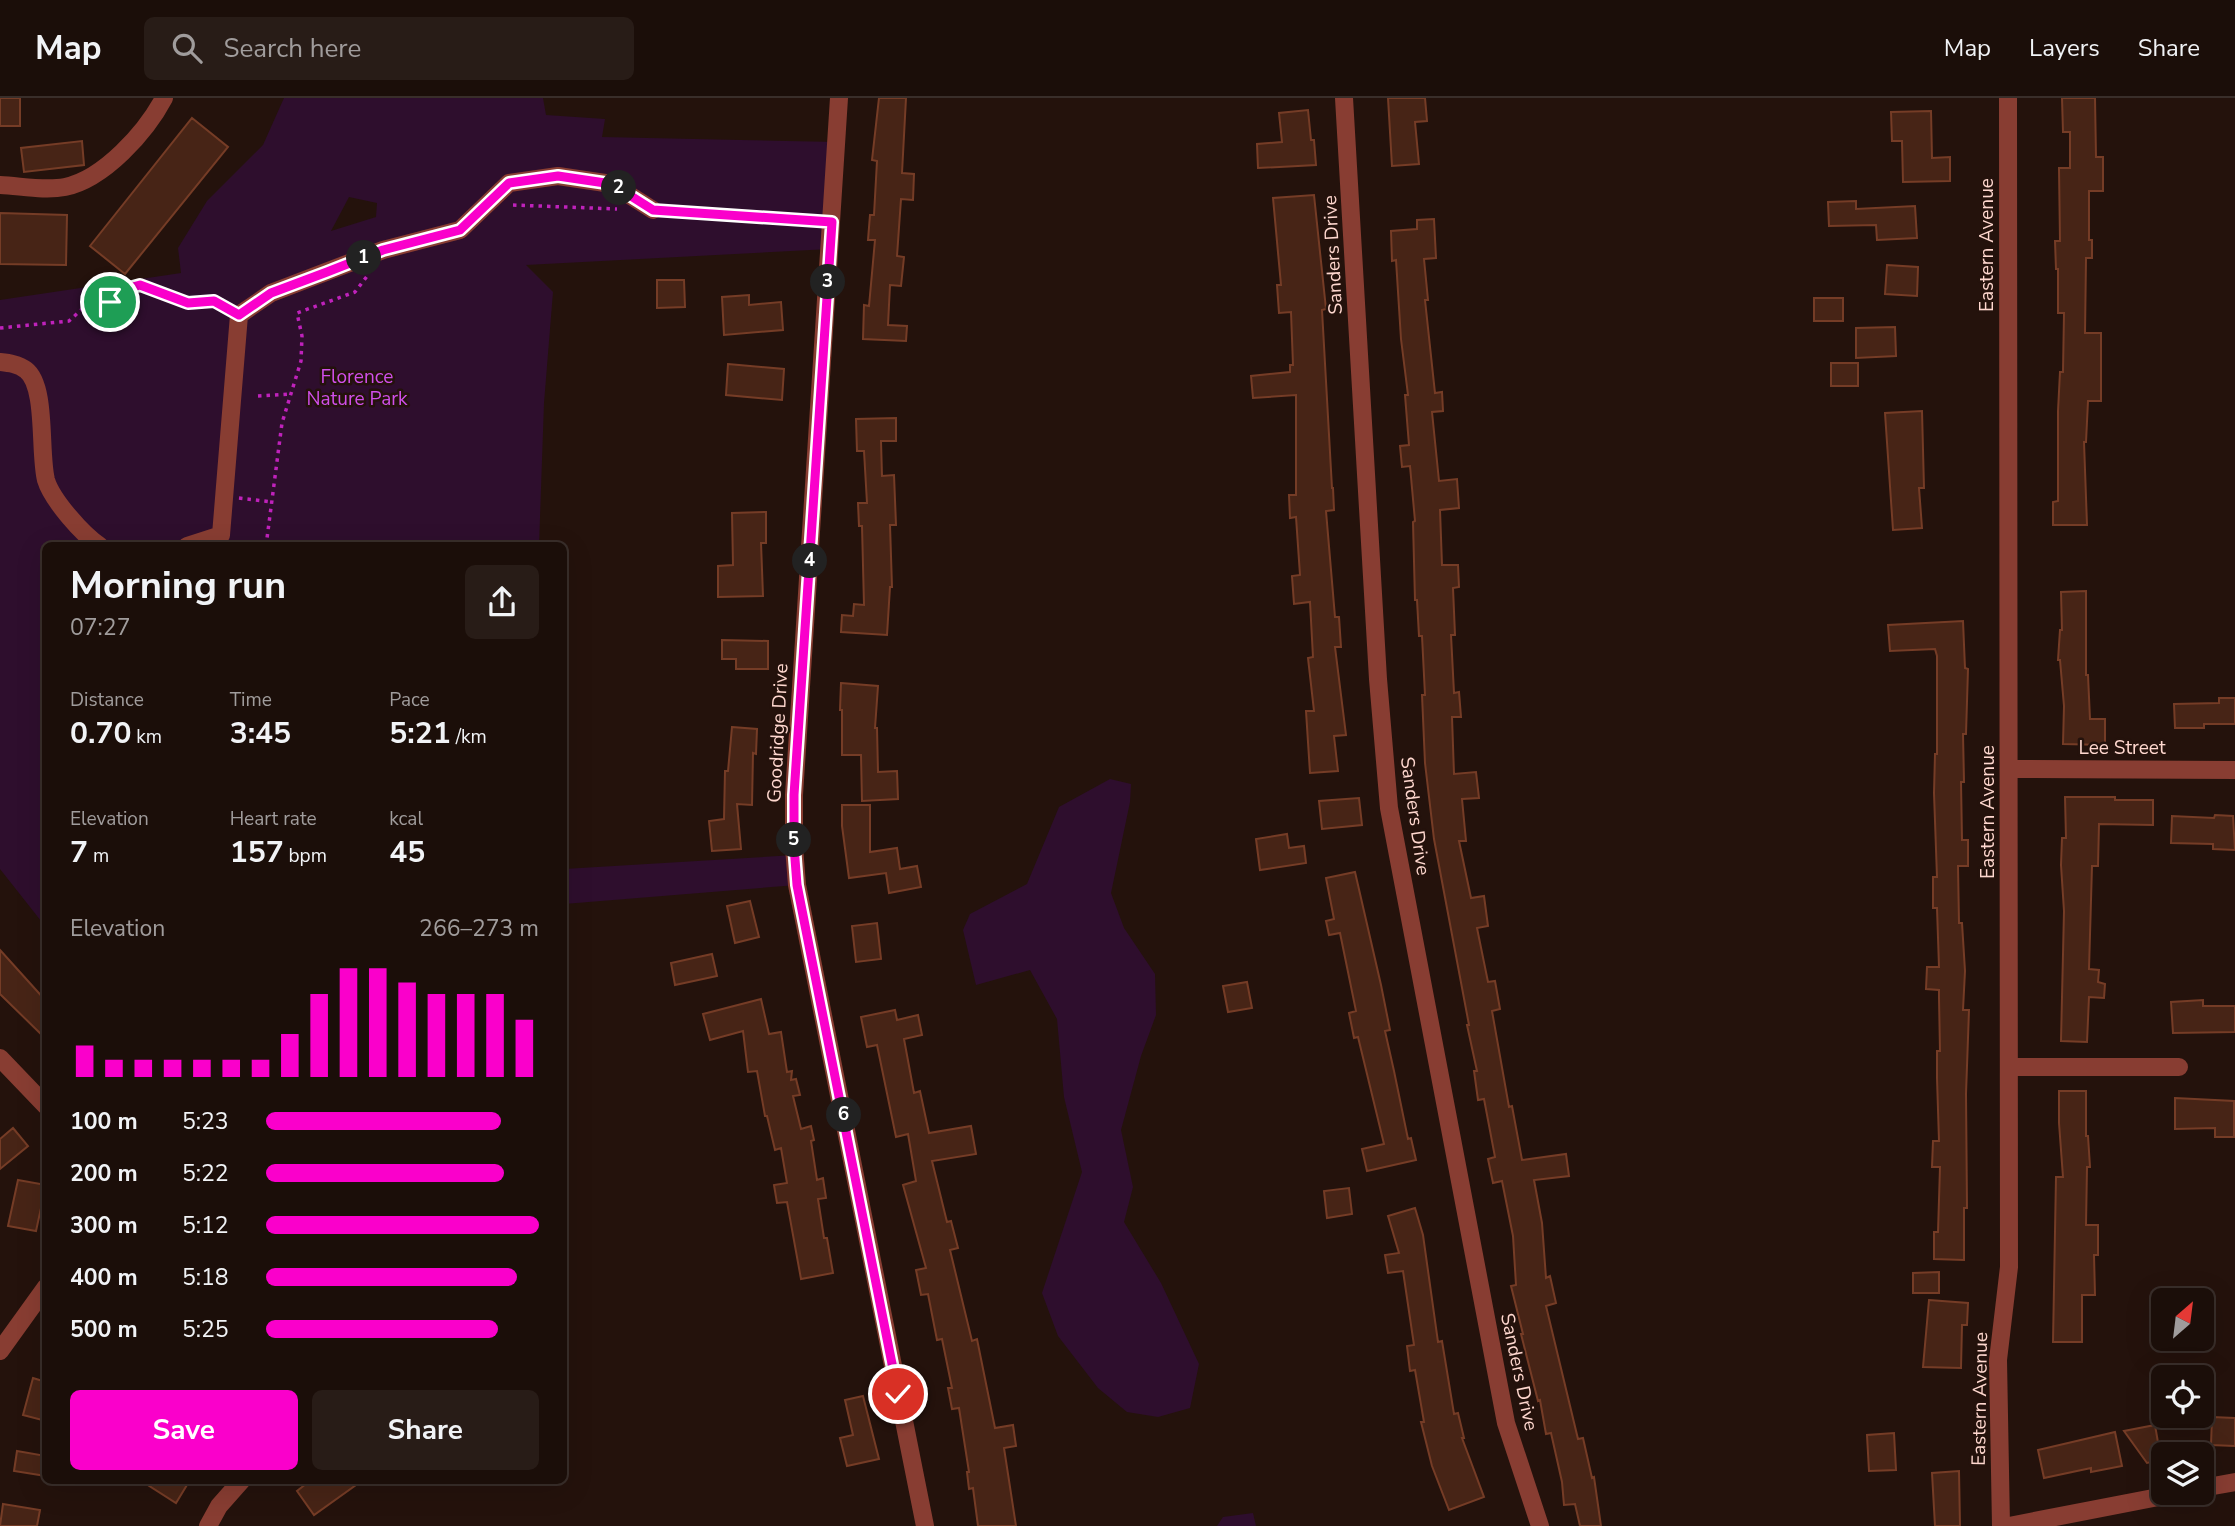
<!DOCTYPE html>
<meta charset="utf-8">
<style>
body{margin:0;font-family:"Nunito Sans",sans-serif;background:#281c17;color:#f1f3f6;height:100vh;display:flex;flex-direction:column;font-size:26px;white-space:nowrap}
*{box-sizing:border-box;margin:0}
p{font-size:23px;color:#a09c9c}
.icon{flex:none;width:38px;height:38px;fill:none;stroke:currentColor;stroke-width:2;stroke-linecap:round;stroke-linejoin:round}
.map{position:relative;flex:1;overflow:hidden}
.drawer{position:absolute;left:42px;top:444px;width:525px;height:942px;display:flex;flex-direction:column;background:#1b0e09;border-radius:10px;box-shadow:0 7px 28px #0002,0 0 0 2px #392e2a}
.drawer>*{flex:none}
.needle{width:46px;rotate:28deg}
.controls{position:absolute;left:2151px;top:1190px;display:grid;gap:14px}
.controls a{display:grid;place-items:center;width:63px;height:63px;border-radius:10px;background:#1b0e09;box-shadow:0 7px 28px #0002,0 0 0 2px #392e2a;font-size:35px}
.pin{position:absolute;display:grid;place-items:center;width:60px;height:60px;color:#fff;margin:-30px;border:4px solid #fff;border-radius:50%;box-shadow:0 2px 7px #0007}
.km{position:absolute;width:35px;height:35px;margin:-18px;border-radius:50%;background:#222;color:#fff;font-size:19px;line-height:35px;text-align:center}
.round{display:grid;place-items:center;flex:none;width:74px;height:74px;border-radius:10px;background:#281c17}
.summary{display:flex;align-items:center;justify-content:space-between;height:119px;padding:0 28px}
h1{font-size:38px;font-weight:700;line-height:52px}
.metrics{display:grid;grid-template-columns:repeat(3,1fr);gap:10px;height:119px;padding:7px 28px}
.metrics div{display:grid;align-content:center}
.metrics b{font-size:30px;font-weight:700}
.metrics small{font-size:19px;font-weight:400}
.metrics p{font-size:19px}
.chart{height:196px;padding:14px 28px}
.chart p{display:flex;justify-content:space-between}
.chart svg{width:100%;height:126px;margin-top:7px;stroke:#fa00cb;stroke-width:6}
.action{display:flex;gap:14px;margin-top:auto;padding:14px 28px}
.action a{flex:1;height:80px;border-radius:10px;background:#fa00cb;color:#fff;font-size:28px;font-weight:700;line-height:80px;text-align:center}
.action a+a{background:#281c17;color:#f1f3f6}
ul{padding:0 28px;list-style:none;font-size:23px}
li{display:grid;grid-template-columns:112px 84px 1fr;align-items:center;height:52px}
li i{height:18px;border-radius:9px;background:#fa00cb}
header{display:flex;align-items:center;gap:42px;box-sizing:border-box;height:98px;padding:0 35px;background:#1b0e09;border-bottom:2px solid #392e2a}
header strong{font-size:33px}
nav{display:flex;gap:38px;margin-inline-start:auto;font-size:24px}
.search{width:490px;height:63px;background:#281c17;display:flex;align-items:center;gap:18px;box-sizing:border-box;padding:0 24px;border-radius:10px;color:#a09c9c;font-size:26px}
.map>svg:first-child{display:block}
.green{fill:#2e0e2d;fill-rule:evenodd}
.building{fill:#472416;stroke:#753c26;stroke-width:2}
.lines{fill:none;stroke-linecap:round;stroke-linejoin:round}
.path{stroke:#bf22bb;stroke-width:3.5;stroke-dasharray:3.5 5;stroke-linecap:butt}
.minor{stroke:#883d32;stroke-width:18}
.route-casing{stroke:#fff;stroke-width:14}
.route{stroke:#fa00cb;stroke-width:9}
.labels{text-anchor:middle;dominant-baseline:central;stroke-width:5;stroke-linejoin:round;paint-order:stroke}
.street-label{font-size:19px;fill:#ffd8cf;stroke:#24120c}
.park-label{font-size:19px;fill:#d14fea;stroke:#24120c}
</style>
<header>
<strong>Map</strong>
<div class="search"><svg class="icon" aria-label="search" viewBox="0 0 24 24"><circle cx="10" cy="10" r="6"/><path d="M15 15l6 6"/></svg>Search here</div>
<nav><a>Map</a><a>Layers</a><a>Share</a></nav>
</header>
<div class="map">
<svg width="2235" height="1428" viewBox="0 0 2235 1428">
<rect width="100%" height="100%" fill="#24120c"/>
<path class="green" d="M284,0H543L546,17L605,21L602,39L837,44L830,151L526,167L553,194L544,305L539,448H46L45,828L0,771V202L181,175L178,150L207,103L263,47ZM349,99L377,105L376,119L331,133Z
M1110,681L1131,686L1130,704L1111,795L1124,830L1155,876L1156,917L1141,958L1121,1032L1133,1089L1124,1124L1161,1185L1199,1266L1190,1310L1158,1319L1127,1314L1098,1290L1058,1238L1042,1195L1082,1074L1064,999L1057,921L1030,872L976,887L963,832L970,816L1027,786L1059,709Z
M795,757L797,787L564,806V771Z
M1253,1415L1256,1428H1217L1223,1419Z"/>
<path class="building" d="M0,0H20V28H0Z
M879,0H906L902,75L914,76L913,102L901,101L897,158L904,159L901,188L890,187L888,227L907,228L906,243L863,241L864,207L869,208L875,142H868L870,117H874L877,63L872,62Z
M1388,0H1425L1427,23L1415,24L1419,66L1392,68Z
M2062,0H2095L2096,59H2103V93H2089V142H2092V160H2086L2085,235H2101V303H2088L2086,344H2084L2087,427H2053V404L2058,403V313L2060,274H2063L2064,215H2058V171H2056L2055,143H2060L2059,70H2070V34H2063Z
M1308,12L1311,42H1314L1316,67L1258,70L1257,46L1282,44L1279,15Z
M1931,13L1932,60L1950,59V83L1903,84L1902,43H1892L1891,14Z
M192,20L228,49L125,176L90,148Z
M82,43L84,67L24,74L21,50Z
M1314,97L1326,211L1322,212L1332,390H1333L1334,412L1326,413L1335,519H1339L1341,549H1335L1346,637L1334,638L1338,673L1310,675L1306,613H1314L1308,560L1313,559L1310,504L1294,506L1292,478L1300,477L1296,419L1290,420L1289,397H1296V297L1253,300L1251,278L1290,274V267H1293L1291,214L1279,215L1277,187H1281L1273,100Z
M1856,103V111L1915,108L1917,140L1877,142L1876,127L1829,128L1828,104Z
M0,115L67,117L66,167L0,166Z
M1434,121L1436,160L1424,161L1428,202H1425L1435,295L1442,294L1443,313L1432,314L1439,383L1457,381L1459,410L1440,412L1442,467H1458L1459,489L1453,490L1455,537H1451L1454,595L1459,594L1461,619H1452L1454,676L1476,674L1479,700L1462,701L1466,743H1459L1471,800L1484,798L1488,828L1477,830L1488,884L1495,883L1500,911L1492,913L1509,1009L1512,1008L1522,1062L1566,1056L1569,1078L1534,1082L1542,1125L1546,1180L1550,1178L1556,1205L1546,1208L1578,1341L1583,1340L1592,1380L1594,1379L1601,1428H1580L1575,1406L1564,1407L1562,1384L1551,1335L1546,1336L1540,1302L1538,1303L1521,1236H1523L1511,1188L1516,1187L1513,1138L1502,1083L1493,1085L1488,1061L1495,1059L1484,1001L1478,1002L1474,973H1477L1467,927H1469L1434,741L1425,665L1422,597H1425L1422,538H1419L1417,502H1415L1413,424L1415,423L1410,368L1402,369L1400,348L1409,347L1405,297H1408L1401,241L1396,162L1392,163L1391,133L1417,131V122Z
M1887,167L1918,169L1917,198L1885,196Z
M657,182H684L685,209L657,210Z
M749,197V207L781,204L783,232L724,237L722,199Z
M1814,200H1843V223H1814Z
M1895,229L1896,258L1856,260V230Z
M1831,265H1858V288H1831Z
M728,266L784,271L782,302L726,297Z
M1922,313L1924,390H1919L1922,430L1893,432L1885,315Z
M896,320V343H881L882,378L894,377L896,427H890L892,489H890L887,537L841,534L842,517L853,518L854,506L864,507L862,428H859L858,405H867L864,353H857L856,321Z
M766,414V445H761L763,498L718,499V468L733,467L732,415Z
M2086,493V577H2088L2090,621H2105V647L2063,646L2064,608L2060,562H2058L2060,532H2062L2061,494Z
M1963,523L1965,570L1968,571L1966,636H1963L1964,684H1961L1962,742H1968V768H1958L1959,825H1962L1965,873L1963,912H1969L1966,996L1967,1110H1964V1162L1934,1161V1134H1938L1940,1069H1932L1933,1043H1939L1937,980V953H1940L1939,900V892L1926,891L1927,869H1939L1937,810H1933V779H1937L1934,695L1935,656H1937V558L1935,551L1890,553L1888,527Z
M722,542L768,543V571H736V561H722Z
M841,585L878,588L875,630H877L878,674L897,673L898,701L862,703L861,657H842V612H840Z
M2219,600H2235V626H2204V630H2175L2174,606L2219,605Z
M732,629L757,631L756,656L753,655L752,707L737,706L741,751L712,753L709,723L724,721L725,673H728Z
M2065,699H2115V702H2153V727L2099,726L2098,768H2092L2089,871L2099,872L2098,884L2105,886L2104,900L2089,899L2087,944L2061,943L2064,813L2061,767L2062,740H2066Z
M1359,700L1362,727L1322,731L1319,703Z
M842,707H870V754L897,750L900,771L917,768L921,789L889,795L886,775L849,780L842,728Z
M2215,717L2233,718L2235,752L2213,751V746L2171,745L2172,718L2214,720Z
M1287,736L1289,750L1304,748L1306,765L1260,772L1256,741Z
M1355,774L1381,887L1390,932L1385,933L1394,973L1408,1041L1411,1040L1416,1062L1367,1073L1362,1051L1384,1046L1358,939L1354,940L1349,915L1356,913L1340,835L1329,837L1326,823L1334,821L1326,780Z
M750,803L759,839L735,845L727,808Z
M877,825L881,861L856,864L852,828Z
M0,852L46,903V941L0,896Z
M712,856L717,878L675,887L671,865Z
M1247,884L1252,910L1228,914L1223,888Z
M761,901L769,936L781,934L787,974L792,973L791,982L796,981L800,997L793,998L801,1031L811,1028L814,1042L811,1043L817,1082L823,1080L826,1100L818,1101L824,1140H827L833,1175L801,1181L787,1104L777,1105L774,1087L787,1085L781,1050L775,1052L767,1018H765L757,973L748,974L743,933L710,942L703,916Z
M2203,902V908H2235V934L2173,935L2171,904Z
M895,912L897,922L918,917L922,937L904,941L914,995L920,993L929,1035L971,1028L976,1056L932,1063L947,1124L951,1123L958,1150L950,1152L972,1243L977,1241L995,1330L1013,1327L1016,1348L1004,1350L1016,1428H978L973,1390L969,1391L967,1374H969L959,1310L952,1311L948,1290H952L942,1241L937,1242L928,1196L921,1197L916,1172L926,1170L903,1087L916,1083L908,1036L896,1039L877,947L867,949L861,919Z
M2059,993H2086V1038H2088L2090,1069H2087L2086,1127H2098V1157H2094L2095,1197H2082V1244H2053L2056,1079H2063L2059,1025Z
M2175,1000L2234,1003V1039H2215V1030L2175,1031Z
M13,1030L28,1048L0,1071V1041Z
M18,1082L46,1087L36,1133L8,1128Z
M1349,1090L1352,1116L1327,1120L1324,1093Z
M1415,1110L1423,1137L1438,1244L1442,1243L1454,1316L1458,1315L1464,1340H1462L1484,1399L1449,1412L1432,1368L1421,1324H1424L1415,1272L1410,1273L1407,1248L1414,1247L1403,1173L1388,1175L1385,1157L1399,1155L1388,1118Z
M1939,1174V1195H1913V1175Z
M1929,1202L1968,1205L1967,1227H1962L1961,1270L1923,1269Z
M33,1280L46,1284V1323L23,1317Z
M863,1298L879,1361L847,1368L840,1340L853,1337L845,1302Z
M2212,1319L2235,1320V1348L2211,1347Z
M2155,1327L2161,1362L2147,1365L2124,1333Z
M2115,1334L2122,1368L2091,1374V1370L2044,1380L2038,1352Z
M1894,1335L1896,1372L1869,1373L1867,1337Z
M17,1353L46,1358V1378L14,1373Z
M1959,1373L1960,1428H1935L1932,1375Z
M140,1382H190L176,1405Z
M311,1382H363L314,1417L297,1393Z
M3,1406L40,1412L37,1428H0Z"/>
<g class="lines">
<path class="path" d="M513,107L617,111
M670,113L816,123
M0,230L69,223L81,212L110,203L122,192L140,187L188,205L214,203L225,209
M258,298L290,296
M239,400L272,404
M266,448L282,325L301,263L302,238L297,215L355,194L368,177"/>
<path class="minor" d="M839,0L794,697V749L797,787L925,1428
M1344,0L1378,581L1389,710L1506,1325L1540,1428
M0,87C21,88 45,93 65,89C104,81 146,34 164,0
M0,264C9,265 18,266 26,272C47,288 39,355 46,382C52,402 83,437 100,448
M187,448L221,437L239,217L271,195L383,152L460,132L509,85L558,78L612,86L653,112
M2009,671L2235,672
M0,960L46,1008
M2010,969H2179
M0,1253L46,1189
M2202,1390L2235,1384
M208,1428L219,1408L242,1382
M2001,1428L1998,1262L2009,1169L2008,0
M2009,1428L2179,1395"/>
</g>
<g class="lines">
<defs>
<path id="route" d="M110,204L122,192L140,187L188,205L214,203L239,217L271,195L327,174L383,152L460,132L509,85L558,78L612,86L653,112L832,124L794,697V748L797,787L898,1296"/>
</defs>
<use href="#route" class="route-casing"/>
<use href="#route" class="route"/>
</g>
<g class="labels">
<g class="street-label">
<text transform="translate(1987 147) rotate(-90)">Eastern Avenue</text>
<text transform="translate(1333 157) rotate(-93)">Sanders Drive</text>
<text transform="translate(778 635) rotate(-87)">Goodridge Drive</text>
<text x="2122" y="650">Lee Street</text>
<text transform="translate(1988 714) rotate(-90)">Eastern Avenue</text>
<text transform="translate(1415 718) rotate(82)">Sanders Drive</text>
<text transform="translate(1519 1274) rotate(78)">Sanders Drive</text>
<text transform="translate(1980 1301) rotate(-89)">Eastern Avenue</text>
</g>
<g class="park-label">
<text x="357" y="279">Florence<tspan x="357" dy="22">Nature Park</tspan></text>
</g>
</g>
</svg>
<div class="controls">
<a><svg class="needle" viewBox="-14 -14 28 28"><path d="M0-13l5 13h-10z" fill="#e53935"/><path d="M0 13l5-13h-10z" fill="#a09c9c"/></svg></a>
<a><svg class="icon" aria-label="locate" viewBox="0 0 24 24"><circle cx="12" cy="12" r="6"/><path d="M12 2v4M12 18v4M2 12h4M18 12h4"/></svg></a>
<a><svg class="icon" aria-label="layers" viewBox="0 0 24 24"><path d="M12 4l9 5-9 5-9-5zM3 14l9 5 9-5"/></svg></a>
</div>
<div class="pin" style="left:110px;top:204px;background:#1e9e55"><svg class="icon" aria-label="arrive" viewBox="0 0 24 24"><path d="M6 21V4h12l-3 4 3 4H6"/></svg></div>
<div class="pin" style="left:898px;top:1296px;background:#d93025"><svg class="icon" aria-label="check" viewBox="0 0 24 24"><path d="M5 12l5 5 9-10"/></svg></div>
<b class="km" style="left:364px;top:160px">1</b>
<b class="km" style="left:619px;top:90px">2</b>
<b class="km" style="left:828px;top:184px">3</b>
<b class="km" style="left:810px;top:463px">4</b>
<b class="km" style="left:794px;top:742px">5</b>
<b class="km" style="left:844px;top:1017px">6</b>
<section class="drawer">
<div class="summary"><div><h1>Morning run</h1><p>07:27</p></div><a class="round"><svg class="icon" aria-label="share" viewBox="0 0 24 24"><path d="M12 15V3M7 8l5-5 5 5M5 13v7h14v-7"/></svg></a></div>
<div class="metrics">
<div><p>Distance</p><b>0.70<small> km</small></b></div>
<div><p>Time</p><b>3:45</b></div>
<div><p>Pace</p><b>5:21<small> /km</small></b></div>
</div>
<div class="metrics">
<div><p>Elevation</p><b>7<small> m</small></b></div>
<div><p>Heart rate</p><b>157<small> bpm</small></b></div>
<div><p>kcal</p><b>45</b></div>
</div>
<div class="chart"><p><span>Elevation</span>266–273 m</p>
<svg viewBox="0 0 160 44" preserveAspectRatio="none"><path d="M5 44V33M15 44V38M25 44V38M35 44V38M45 44V38M55 44V38M65 44V38M75 44V29M85 44V15M95 44V6M105 44V6M115 44V11M125 44V15M135 44V15M145 44V15M155 44V24"/></svg>
</div>
<ul>
<li><b>100 m</b>5:23<i style="width:86%"></i></li>
<li><b>200 m</b>5:22<i style="width:87%"></i></li>
<li><b>300 m</b>5:12<i style="width:100%"></i></li>
<li><b>400 m</b>5:18<i style="width:92%"></i></li>
<li><b>500 m</b>5:25<i style="width:85%"></i></li>
</ul>
<div class="action"><a>Save</a><a>Share</a></div>
</section>
</div>
